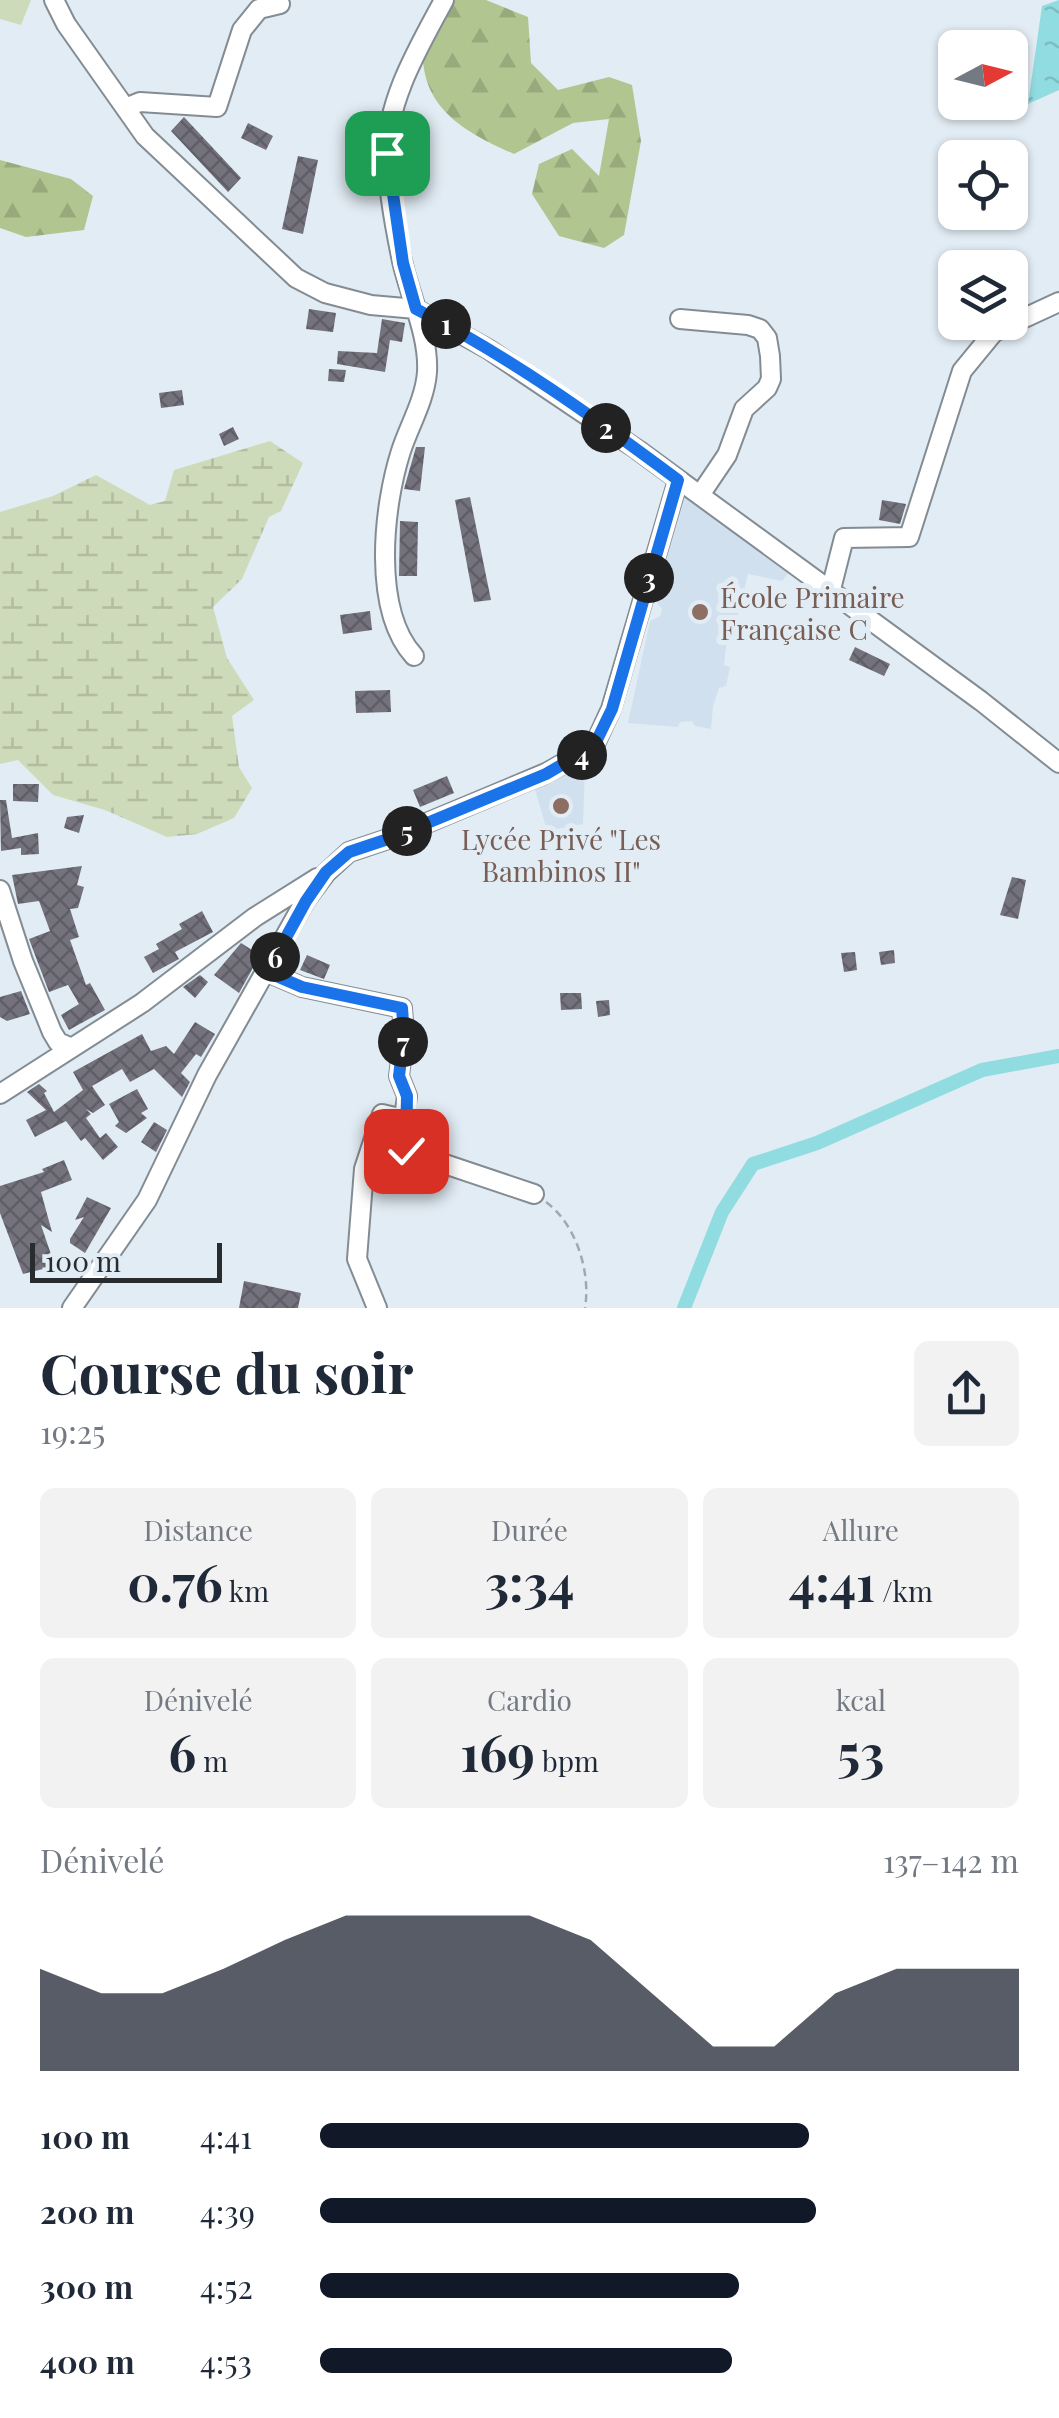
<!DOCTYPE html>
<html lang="fr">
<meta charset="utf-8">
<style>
body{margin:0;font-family:"Playfair Display",serif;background:#f2f2f3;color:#1f2937;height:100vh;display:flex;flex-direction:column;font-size:38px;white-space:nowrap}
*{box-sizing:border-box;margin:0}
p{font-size:32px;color:#747a83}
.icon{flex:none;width:55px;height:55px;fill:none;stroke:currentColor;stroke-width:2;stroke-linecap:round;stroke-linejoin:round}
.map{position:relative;height:1308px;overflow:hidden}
.side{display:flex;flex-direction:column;background:#fff;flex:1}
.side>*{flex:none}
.needle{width:65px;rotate:83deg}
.buttons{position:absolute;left:938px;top:30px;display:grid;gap:20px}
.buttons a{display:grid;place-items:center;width:90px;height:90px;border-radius:15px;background:#fff;box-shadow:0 2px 8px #0004;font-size:50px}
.scale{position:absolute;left:30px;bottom:25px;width:192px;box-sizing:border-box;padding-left:10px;border:5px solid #292c2f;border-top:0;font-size:28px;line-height:35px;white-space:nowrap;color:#292c2f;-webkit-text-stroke:8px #e2ecf4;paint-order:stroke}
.pin{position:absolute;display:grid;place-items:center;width:85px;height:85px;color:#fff;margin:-42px;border-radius:20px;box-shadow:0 5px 15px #0006}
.km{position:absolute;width:50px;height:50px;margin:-25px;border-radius:50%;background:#222;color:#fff;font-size:28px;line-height:50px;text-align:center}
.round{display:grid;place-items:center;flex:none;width:105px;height:105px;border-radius:15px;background:#f2f2f3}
.summary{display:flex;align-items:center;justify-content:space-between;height:170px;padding:0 40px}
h1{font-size:55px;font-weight:700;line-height:75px}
.stats{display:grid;grid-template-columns:repeat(3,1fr);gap:15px;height:170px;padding:10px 40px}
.stats div{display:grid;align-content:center;border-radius:15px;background:#f2f2f3;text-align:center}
.stats b{font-size:50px;font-weight:700}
.stats small{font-size:28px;font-weight:400}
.stats p{font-size:28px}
.chart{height:280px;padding:20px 40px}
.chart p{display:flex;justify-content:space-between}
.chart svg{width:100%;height:180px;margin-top:10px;fill:#111827;opacity:.7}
ul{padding:0 40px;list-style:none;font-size:32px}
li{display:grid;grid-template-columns:160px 120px 1fr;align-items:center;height:75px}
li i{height:25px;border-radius:12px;background:#111827}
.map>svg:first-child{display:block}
.built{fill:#d1e0ee}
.green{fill:#cedbba}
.forest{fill:url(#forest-firs)}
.wetland{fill:url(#wetland-marsh)}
.water{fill:url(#water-ripples)}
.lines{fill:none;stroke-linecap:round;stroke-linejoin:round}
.canal{stroke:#90dce0;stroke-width:14}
.building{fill:url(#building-cross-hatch)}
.minor-casing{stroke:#838c93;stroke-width:22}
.path{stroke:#a1a9af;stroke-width:2.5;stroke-dasharray:8 5;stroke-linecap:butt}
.minor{stroke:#fff;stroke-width:18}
.route-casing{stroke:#fff;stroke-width:20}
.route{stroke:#1a73e8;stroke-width:12}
.education-dot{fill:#8d6e63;stroke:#e2ecf4;stroke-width:4}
.labels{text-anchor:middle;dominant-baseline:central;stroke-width:10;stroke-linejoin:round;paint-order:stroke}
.education-label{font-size:28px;fill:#785e54;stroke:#e2ecf4;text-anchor:start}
</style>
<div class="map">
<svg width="1059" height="1308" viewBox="0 0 1059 1308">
<defs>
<pattern id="forest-firs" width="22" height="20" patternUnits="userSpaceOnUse" patternTransform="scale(2.5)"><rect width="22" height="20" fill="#b1c590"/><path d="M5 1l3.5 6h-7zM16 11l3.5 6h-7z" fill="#98a97c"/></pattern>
<pattern id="wetland-marsh" width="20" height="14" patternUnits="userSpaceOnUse" patternTransform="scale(2.5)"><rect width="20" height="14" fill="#cedbba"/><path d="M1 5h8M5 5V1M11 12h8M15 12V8" fill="none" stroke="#b1bca0"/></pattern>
<pattern id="water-ripples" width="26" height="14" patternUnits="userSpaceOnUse" patternTransform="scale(2.5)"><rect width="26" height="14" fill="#90dce0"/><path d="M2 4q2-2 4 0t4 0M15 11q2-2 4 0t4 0" fill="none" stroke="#7cbdc0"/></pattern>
<pattern id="building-cross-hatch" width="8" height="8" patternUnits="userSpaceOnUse" patternTransform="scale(2.5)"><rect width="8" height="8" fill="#74727c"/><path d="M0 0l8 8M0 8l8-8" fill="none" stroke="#5f5e66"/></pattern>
</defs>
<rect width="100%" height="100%" fill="#e2ecf4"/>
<path class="built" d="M685,494L790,571L782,581L748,574L734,629L728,630L724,665L730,667L726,686L719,688L713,706L711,729L695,726L692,721L680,722L678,727L628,723L650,621L660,616L662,609L657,603L675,510Z
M580,763L585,766L583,824L547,831L535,789L537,783Z"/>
<path class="green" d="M0,0H31L21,25L0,19Z"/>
<path class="forest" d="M444,0H486L528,17L531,63L558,90L609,77L632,85L641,141L624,235L604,248L559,236L532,194L539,164L572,149L599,176L609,119L573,123L514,154C463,131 418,107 423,42C424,29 437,12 444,0Z
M0,160L71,179L93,196L84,230L26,237L0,228Z"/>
<path class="wetland" d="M270,441L303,463L281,511L269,517L242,579L213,607L227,658L254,700L232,716L239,767L252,788L234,818L197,834L167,837L105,810L53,795L18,760L0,764V512L53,496L96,475L150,505L165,501L174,470Z"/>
<path class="water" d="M1059,0V90L1028,104L1042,6Z"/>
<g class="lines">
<path class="canal" d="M684,1308L722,1212L753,1164L817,1143L982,1070L1059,1056"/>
</g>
<path class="building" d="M184,117L241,178L228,192L171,131Z
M248,123L273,136L266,150L241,138Z
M298,156L318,160L303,234L282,229Z
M309,309L336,313L333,332L306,329Z
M382,319L405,323L402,342L390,340L385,372L337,364L338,351L377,353Z
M329,369L346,370L344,382L328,381Z
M182,390L184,405L161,408L159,393Z
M233,427L239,439L224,446L219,434Z
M416,447H425L420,491L404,489Z
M470,497L491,600L474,602L455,500Z
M882,500L906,504L900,524L879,520Z
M400,521L418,522L417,576H399Z
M370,611L372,630L343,634L340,615Z
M855,647L890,664L884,676L849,660Z
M390,690L391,712L356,713L355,691Z
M447,776L454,793L420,807L413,790Z
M13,784H39L38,802L13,801Z
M0,800H6L12,838L38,833L39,854L21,855V848L1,851Z
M84,815L79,833L64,828L67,817Z
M82,866L77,885L84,887L78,908L70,909L79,937L70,940L86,985L90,983L105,1010L69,1030L61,1015L79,1004L68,985L49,992L29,939L50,931L39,901L18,904L12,875Z
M1012,877L1026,880L1018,919L1000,915Z
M202,911L213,932L175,952L179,959L153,973L144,957L159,949L156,944L182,929L179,924Z
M241,943L260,955L239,993L214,975Z
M894,950L895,963L881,965L879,952Z
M855,952L857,970L844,972L841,953Z
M307,955L330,965L324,979L300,970Z
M200,975L208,982L195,998L183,987Z
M21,991L30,1014L7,1021L0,1017V997Z
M560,993H581L582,1009L561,1010Z
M609,1000L610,1015L598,1017L596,1001Z
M195,1022L215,1034L201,1057L196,1054L181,1073L190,1082L182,1097L154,1069L130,1082L122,1069L92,1086L105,1105L93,1113L86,1109L91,1114L86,1118L100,1138L106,1133L118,1147L103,1160L85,1138L81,1141L66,1121L35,1137L26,1120L46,1110L27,1092L39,1084L47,1091L44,1093L54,1112L83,1090L73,1072L142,1034L151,1051L166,1046L174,1054Z
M137,1089L148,1109L141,1113L147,1118L126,1133L115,1126L119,1122L109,1104Z
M417,1118L428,1121V1145L418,1142Z
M154,1122L167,1130L156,1152L141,1142Z
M64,1160L72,1180L41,1192L52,1232L41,1225L55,1266L23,1274L0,1213V1186L44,1172L42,1169Z
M87,1197L111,1208L85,1253L70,1243V1239L84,1217L75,1220Z
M244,1281L301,1293L298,1308H239Z"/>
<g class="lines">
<defs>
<path id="minor" d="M54,0L66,24L145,136L296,278L325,293L371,305L416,309L488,349L638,450L981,701L1059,763
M125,108L140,102L217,107L242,30L259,9L280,4
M680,319L748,325L760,329L767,338L770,356L771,379L767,388L744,409L727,455L700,495
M830,593L844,538L909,537L962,371L994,332L1059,302
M414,656C372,610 383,507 401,451C409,426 425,400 427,372C429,335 410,297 402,261C395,228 388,190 387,156C386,101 419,47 444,0
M0,890L23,961L52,1032L58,1042L72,1048
M267,972L302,987L402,1008L404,1035L399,1076L407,1096L404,1119
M0,1094L142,1003L255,917L317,878
M72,1308L147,1200L207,1075L305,901L326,873L349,852L391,838L546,773L594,746L611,709L678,480
M377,1308L357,1259L364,1169L382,1114L404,1119L406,1151L534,1194"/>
</defs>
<use href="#minor" class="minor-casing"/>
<path class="path" d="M546,1202C576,1224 591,1272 585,1308"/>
<use href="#minor" class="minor"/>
</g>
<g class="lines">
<defs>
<path id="route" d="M387,153L403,263L416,309C509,356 595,418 678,480L612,709L594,746L546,774L391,838L349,852L326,872L306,901L267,972L302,987L402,1008L404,1035L399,1076L407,1096L406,1151"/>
</defs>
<use href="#route" class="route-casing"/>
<use href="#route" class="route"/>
</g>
<g class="education-dot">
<circle cx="700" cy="612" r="10"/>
<circle cx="561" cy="806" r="10"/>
</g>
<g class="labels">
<g class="education-label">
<text x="720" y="596">École Primaire<tspan x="720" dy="32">Française C</tspan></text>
<text x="561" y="838" text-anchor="middle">Lycée Privé "Les<tspan x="561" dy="32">Bambinos II"</tspan></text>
</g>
</g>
</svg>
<div class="buttons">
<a><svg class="needle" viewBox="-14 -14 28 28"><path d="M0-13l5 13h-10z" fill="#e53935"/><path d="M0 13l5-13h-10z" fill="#747a83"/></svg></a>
<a><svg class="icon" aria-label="locate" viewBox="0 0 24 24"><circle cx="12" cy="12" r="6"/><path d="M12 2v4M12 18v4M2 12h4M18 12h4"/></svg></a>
<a><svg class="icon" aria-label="layers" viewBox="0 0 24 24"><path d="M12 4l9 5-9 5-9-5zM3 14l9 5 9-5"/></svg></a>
</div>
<div class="scale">100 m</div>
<div class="pin" style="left:387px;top:153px;background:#1e9e55"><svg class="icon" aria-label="arrive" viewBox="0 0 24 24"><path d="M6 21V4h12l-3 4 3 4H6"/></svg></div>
<div class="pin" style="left:406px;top:1151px;background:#d93025"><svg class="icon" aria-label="check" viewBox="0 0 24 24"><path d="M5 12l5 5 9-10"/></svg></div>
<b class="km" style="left:446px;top:324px">1</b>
<b class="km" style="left:606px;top:428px">2</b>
<b class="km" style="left:649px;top:578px">3</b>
<b class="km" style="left:582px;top:755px">4</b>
<b class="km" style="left:407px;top:831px">5</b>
<b class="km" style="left:275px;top:957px">6</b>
<b class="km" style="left:403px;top:1042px">7</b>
</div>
<section class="side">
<div class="summary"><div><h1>Course du soir</h1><p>19:25</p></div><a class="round"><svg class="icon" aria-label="share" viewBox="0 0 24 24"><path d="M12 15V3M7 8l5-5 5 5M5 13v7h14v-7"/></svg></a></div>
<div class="stats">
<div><p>Distance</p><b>0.76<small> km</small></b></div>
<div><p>Durée</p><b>3:34</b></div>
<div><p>Allure</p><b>4:41<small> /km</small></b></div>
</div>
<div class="stats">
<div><p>Dénivelé</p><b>6<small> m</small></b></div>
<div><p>Cardio</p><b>169<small> bpm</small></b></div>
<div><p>kcal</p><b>53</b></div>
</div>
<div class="chart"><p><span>Dénivelé</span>137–142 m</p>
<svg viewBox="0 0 160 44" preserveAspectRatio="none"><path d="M0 44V19L10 25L20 25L30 19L40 12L50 6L60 6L70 6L80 6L90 12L100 25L110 38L120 38L130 25L140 19L150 19L160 19V44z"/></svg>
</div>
<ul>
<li><b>100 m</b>4:41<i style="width:70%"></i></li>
<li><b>200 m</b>4:39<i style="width:71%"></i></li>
<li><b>300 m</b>4:52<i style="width:60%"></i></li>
<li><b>400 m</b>4:53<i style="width:59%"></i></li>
</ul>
</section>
